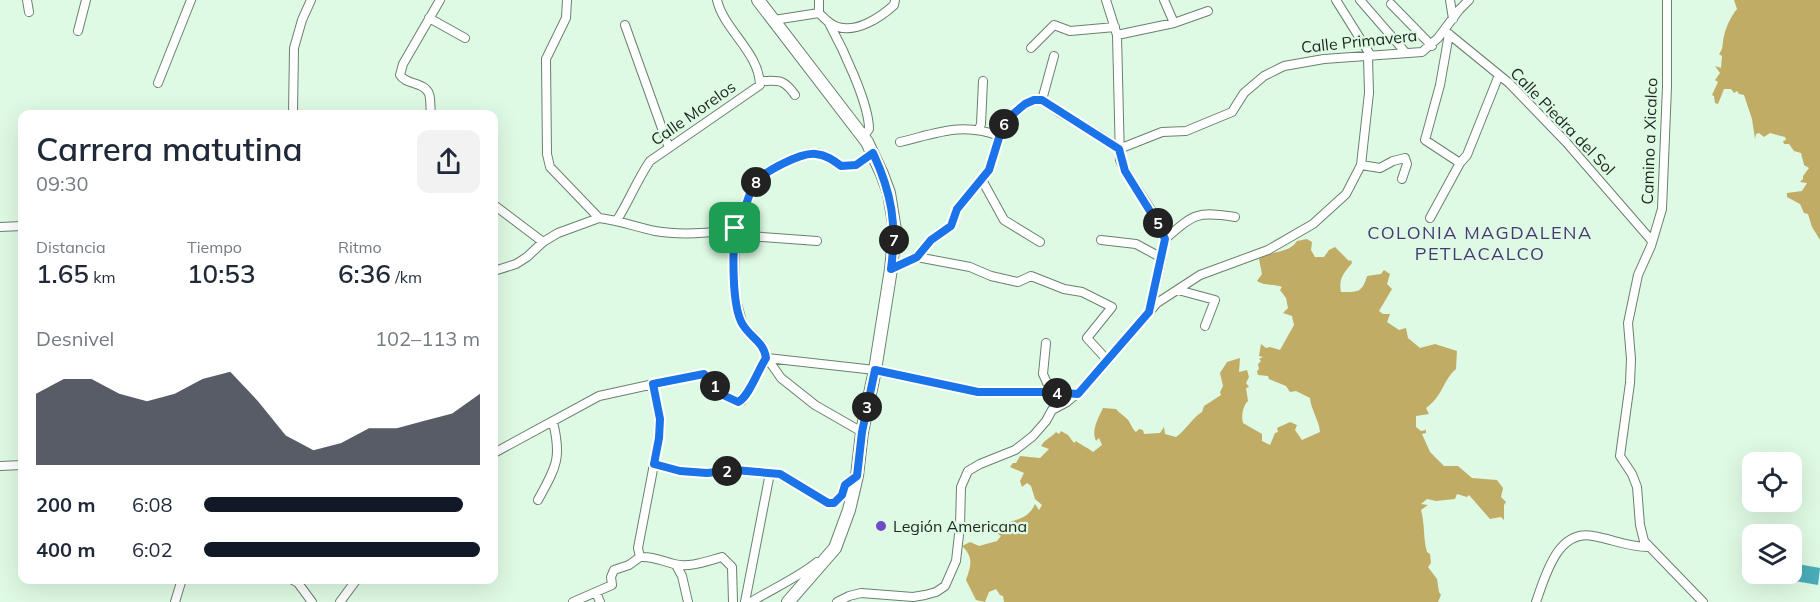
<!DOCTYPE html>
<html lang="es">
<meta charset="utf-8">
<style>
body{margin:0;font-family:Mulish,sans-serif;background:#f2f2f3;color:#1f2937;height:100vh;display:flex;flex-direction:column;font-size:22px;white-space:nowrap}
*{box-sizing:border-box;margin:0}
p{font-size:20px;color:#747a83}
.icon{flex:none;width:33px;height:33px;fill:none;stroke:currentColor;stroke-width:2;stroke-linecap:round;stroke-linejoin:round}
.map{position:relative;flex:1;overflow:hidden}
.sheet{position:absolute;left:18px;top:110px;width:480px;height:474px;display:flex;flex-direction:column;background:#fff;border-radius:12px;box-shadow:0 6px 24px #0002}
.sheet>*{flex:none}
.controls{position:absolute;left:1742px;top:452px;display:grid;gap:12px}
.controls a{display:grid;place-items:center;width:60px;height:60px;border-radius:12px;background:#fff;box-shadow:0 6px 24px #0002;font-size:30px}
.pin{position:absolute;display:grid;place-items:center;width:51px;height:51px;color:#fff;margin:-26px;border-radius:12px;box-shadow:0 3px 9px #0006}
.km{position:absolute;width:30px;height:30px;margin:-15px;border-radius:50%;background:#222;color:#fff;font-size:16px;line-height:30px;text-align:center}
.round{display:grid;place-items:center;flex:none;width:63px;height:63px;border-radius:12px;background:#f2f2f3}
.overview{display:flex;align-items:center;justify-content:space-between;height:102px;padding:0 18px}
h1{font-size:33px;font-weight:600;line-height:45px}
.metrics{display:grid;grid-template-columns:repeat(3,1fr);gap:9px;height:102px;padding:6px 18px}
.metrics div{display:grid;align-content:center}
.metrics b{font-size:26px;font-weight:600}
.metrics small{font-size:16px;font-weight:400}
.metrics p{font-size:16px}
.chart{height:168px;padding:12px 18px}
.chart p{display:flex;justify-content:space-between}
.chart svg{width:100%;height:108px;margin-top:6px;fill:#111827;opacity:.7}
ul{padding:0 18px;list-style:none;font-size:20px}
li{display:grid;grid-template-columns:96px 72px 1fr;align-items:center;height:45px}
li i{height:15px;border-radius:8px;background:#111827}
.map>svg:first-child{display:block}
.forest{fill:#c1ac66}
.water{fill:#4aadba}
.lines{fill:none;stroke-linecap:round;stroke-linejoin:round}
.minor-casing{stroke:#6a816e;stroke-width:10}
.secondary-casing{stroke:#6a816e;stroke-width:14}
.minor{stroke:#fff;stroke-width:8}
.secondary{stroke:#fff;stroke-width:12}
.route-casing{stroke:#fff;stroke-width:12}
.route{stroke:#1a73e8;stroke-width:8}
.poi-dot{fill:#6e4cc5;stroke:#dffae4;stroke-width:2}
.labels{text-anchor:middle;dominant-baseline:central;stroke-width:4.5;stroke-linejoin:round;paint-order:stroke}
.street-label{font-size:16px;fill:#1b251d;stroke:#dffae4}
.poi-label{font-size:16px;fill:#1b251d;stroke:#dffae4;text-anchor:start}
.neighbourhood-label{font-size:18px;letter-spacing:1.5px;fill:#463874;stroke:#dffae4}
</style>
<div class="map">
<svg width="1820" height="602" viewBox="0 0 1820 602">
<rect width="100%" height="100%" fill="#dffae4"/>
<path class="forest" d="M1734,0H1820V240L1812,227L1808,214L1804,213L1800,204L1787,197V193L1802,191L1807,183L1800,182L1803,179V176L1809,168L1804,165L1801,153L1794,151L1789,144H1784L1783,141L1786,140L1785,137L1770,133L1764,137L1759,133L1756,134L1755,139L1752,119L1744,95L1739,94L1737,91L1734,93L1731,89H1724L1718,104L1715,103L1714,96L1712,95L1718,82L1715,80L1720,73L1715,66L1721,68L1722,56L1719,54C1724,48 1722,43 1724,36C1726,27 1731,16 1737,9Z
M1307,239L1312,242L1311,250L1315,257H1324L1329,250L1335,247L1349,261L1351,260L1352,263C1345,272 1338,278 1341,292C1358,292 1362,293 1367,276L1381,274L1384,270L1390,274L1387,284L1392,289L1379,311L1383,314H1390L1387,322L1399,330L1406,328L1408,338L1420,348L1435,344L1457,351L1456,369C1443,380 1443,396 1426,408L1429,414L1416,416V427L1421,431L1426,430V433L1422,434L1430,452L1444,466H1458L1472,478L1497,480L1503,488L1501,497L1506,502L1504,505V520L1501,517L1490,519L1469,495L1467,497L1457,494L1455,499L1436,501L1427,499L1421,504L1428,505L1421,510C1425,524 1423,538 1427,552L1430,554L1431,563L1428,567L1437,579L1439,592L1441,595L1438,602H1004L1003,596L1000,595L996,589L989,592L985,602L976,600L966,580C971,566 974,557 962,546L970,542L979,546L997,541L1001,536L994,531C1009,517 1026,524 1035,504L1039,510L1042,505L1035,499L1031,486L1027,483L1022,487L1020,481L1024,473L1010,467L1013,463H1016L1020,456L1040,458L1049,449L1041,446C1046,438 1051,438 1056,432L1059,434L1061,431L1068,435L1074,443L1076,441C1081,445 1087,447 1093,452L1102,445L1099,438L1096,441C1091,430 1098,419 1103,408L1116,409C1119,413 1122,414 1126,418C1131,422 1131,428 1136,432L1139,429L1143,430L1144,434L1160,433L1164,427L1165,434L1176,437C1186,430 1192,418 1202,412L1204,406L1221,395L1220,392L1223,386L1220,373L1227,362L1240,358L1239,372L1247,370L1249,377L1246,383L1249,387L1246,388L1248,401C1243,405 1241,417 1243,423L1262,434V441L1270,445L1275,433L1278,432L1277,428L1290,422L1297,425L1295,430L1302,440L1320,432C1319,420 1311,410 1310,398L1296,391L1290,392L1286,386L1269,379L1268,376L1258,375L1257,371L1259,369L1258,364L1261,361L1259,359L1263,357L1259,356L1261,344L1266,348L1270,347L1280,350L1294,325L1292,316L1283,313L1288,308L1286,298L1280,290L1282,287C1274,284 1264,286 1257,281L1262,274L1259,259C1271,250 1289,254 1297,241Z"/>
<path class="water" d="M1792,563L1820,568L1818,585L1789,580L1788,573H1791Z"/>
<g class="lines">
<defs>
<path id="minor" d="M27,0L29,12
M567,0L566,18L546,59L547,154L550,167L599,218C618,220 636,227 655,231C678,235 712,234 735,228
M1106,0L1117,35L1120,160C1130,182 1160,217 1164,238C1166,247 1152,299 1149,312
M1164,0L1174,23
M1336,0L1371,56
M1360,0L1406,53
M1450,0L1453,19
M1667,0V87L1662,209L1651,246L1638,275L1628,323L1631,359L1630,383L1620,456L1632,474L1637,487L1640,525L1644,541L1703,602
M1391,4L1432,46
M819,13C825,19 830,25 838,27C857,33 881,17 894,5L895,0
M819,13V0
M429,18L465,38
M774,20L819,13
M829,23C842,47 869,103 869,129L863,137
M625,25L669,148
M1444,30L1509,83L1566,142L1652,241
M78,31L86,0
M1449,34L1440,85L1425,140L1460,163
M1117,35L1174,23L1208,11
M1031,48L1054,25L1070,31L1115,27
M760,81C779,81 783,78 795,95
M158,83L191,0
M1042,100L1054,56
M293,114L294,48L302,20L311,0
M431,114C430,108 431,99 429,94C425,82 406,85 400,75L403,64L440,0
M979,129L981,124L983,81
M900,142C938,133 962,122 999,136
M1361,165L1380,168L1393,161L1405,158L1407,164L1402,179
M982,180L1004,220L1040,242
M494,205L543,242
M1430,218L1460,163L1467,155L1499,75
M617,220C629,201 637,180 650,161L760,85C759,52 724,30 717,0
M0,227L22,226
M735,235L817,241
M1165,239C1194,214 1196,211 1235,217
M1101,240L1136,244L1160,257
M917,257L970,267L991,276L1018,282L1031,276L1064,289L1082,292L1112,307L1087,338L1108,361
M891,269L917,257L931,240L951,226L957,209L989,170L1002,127L1007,119L1025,104L1034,100H1042L1060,113L1097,134L1119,149L1162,132L1186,131L1232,112L1244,93L1264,76L1284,66L1324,59L1422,52L1438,38L1459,10L1469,0
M494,271L516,264L527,257L543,242L558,233L599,218
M1178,290L1215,300L1205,326
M1046,343L1043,374L1051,392
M767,358L875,370L978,392H1051L1078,394
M862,432L815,405L781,378L767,358L762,345L743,325L734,293L735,235C736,228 739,225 742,218C747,205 749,191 758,180C766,169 799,155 812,153C823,152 833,160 841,166L856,165L873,153
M494,453L599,396L695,375L704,374C717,384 722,403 742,401L767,358
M654,464L680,471L707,473L735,470L780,474L828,503H834L842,496L845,485L856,476
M0,466L22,465
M538,500C556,467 562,459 553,422
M640,557L638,548L659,438L660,419L653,384
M640,557C653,556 662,561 674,564C690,568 707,561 722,557L732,567L733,602
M676,565L682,576L688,602
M291,579L298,583L312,602
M596,592L600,602
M175,602L182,579
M340,602L357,579
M573,602L612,585L611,577L614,570L629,565L640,557
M745,602L770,473
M751,602C772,589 799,577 817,562
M837,602L849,596L861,593L913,597L925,595L936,592L945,586L956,561L960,526L961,487L968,471L980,464L1015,450L1033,436L1046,421L1052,410L1067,402L1085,387L1157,303L1200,275L1268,250L1313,224L1346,194L1361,165L1369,93L1368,57
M1536,602C1545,577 1557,529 1593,536C1612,539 1628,547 1648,547"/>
<path id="secondary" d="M758,0L867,142L882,174L889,193L895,230L891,269L875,370L862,432L857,476L849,510L835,548L788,602"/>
</defs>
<use href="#minor" class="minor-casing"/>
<use href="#secondary" class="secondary-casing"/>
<use href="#minor" class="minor"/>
<use href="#secondary" class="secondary"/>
</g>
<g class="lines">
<defs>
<path id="route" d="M1034,100H1042L1119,149L1125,171L1158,224L1165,239L1149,312L1078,394L1051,392H978L875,370L862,432L857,476L845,485L842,495L834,503H828L780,474L735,470L707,473L680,471L654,464L659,438L660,419L653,384L704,374L723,395L738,402C749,397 758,370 766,358C764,342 751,338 743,325C731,307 733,250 735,228C745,215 746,199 754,185C761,172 802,152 816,154C826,155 833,160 841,166L856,165L873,153C892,194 897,224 891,269L917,257L931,240L951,226L957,209L989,170L1002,128L1007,119L1025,104Z"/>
</defs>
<use href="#route" class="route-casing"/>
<use href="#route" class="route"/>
</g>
<circle class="poi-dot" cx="881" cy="526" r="6"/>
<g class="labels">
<g class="street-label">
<text transform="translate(1359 41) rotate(-6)">Calle Primavera</text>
<text transform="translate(693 113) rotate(-35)">Calle Morelos</text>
<text transform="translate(1563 121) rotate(46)">Calle Piedra del Sol</text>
<text transform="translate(1649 141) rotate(-88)">Camino a Xicalco</text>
</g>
<g class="poi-label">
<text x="893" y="526">Legión Americana</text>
</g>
<g class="neighbourhood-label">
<text x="1480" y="232">COLONIA MAGDALENA<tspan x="1480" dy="21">PETLACALCO</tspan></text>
</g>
</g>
</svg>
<div class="controls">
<a><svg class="icon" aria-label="locate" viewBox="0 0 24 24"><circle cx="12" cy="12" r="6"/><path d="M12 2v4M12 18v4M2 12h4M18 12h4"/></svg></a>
<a><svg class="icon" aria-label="layers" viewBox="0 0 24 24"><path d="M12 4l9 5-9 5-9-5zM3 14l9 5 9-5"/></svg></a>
</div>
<div class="pin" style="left:735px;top:228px;background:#1e9e55"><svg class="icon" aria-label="arrive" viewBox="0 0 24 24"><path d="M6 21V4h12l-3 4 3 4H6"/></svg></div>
<b class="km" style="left:715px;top:386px">1</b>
<b class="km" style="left:727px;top:471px">2</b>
<b class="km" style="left:867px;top:407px">3</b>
<b class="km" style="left:1057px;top:393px">4</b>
<b class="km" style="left:1158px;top:223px">5</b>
<b class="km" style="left:1004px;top:124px">6</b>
<b class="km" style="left:894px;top:240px">7</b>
<b class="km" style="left:756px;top:182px">8</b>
<section class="sheet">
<div class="overview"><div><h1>Carrera matutina</h1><p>09:30</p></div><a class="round"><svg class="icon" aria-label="share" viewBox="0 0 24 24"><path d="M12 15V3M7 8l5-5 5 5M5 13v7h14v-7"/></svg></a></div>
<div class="metrics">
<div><p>Distancia</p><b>1.65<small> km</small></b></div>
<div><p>Tiempo</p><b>10:53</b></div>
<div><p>Ritmo</p><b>6:36<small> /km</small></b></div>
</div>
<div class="chart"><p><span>Desnivel</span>102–113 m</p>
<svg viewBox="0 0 160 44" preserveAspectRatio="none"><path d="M0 44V15L10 9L20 9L30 15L40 18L50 15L60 9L70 6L80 18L90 32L100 38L110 35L120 29L130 29L140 26L150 23L160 15V44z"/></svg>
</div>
<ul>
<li><b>200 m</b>6:08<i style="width:94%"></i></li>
<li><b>400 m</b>6:02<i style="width:100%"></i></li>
</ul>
</section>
</div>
